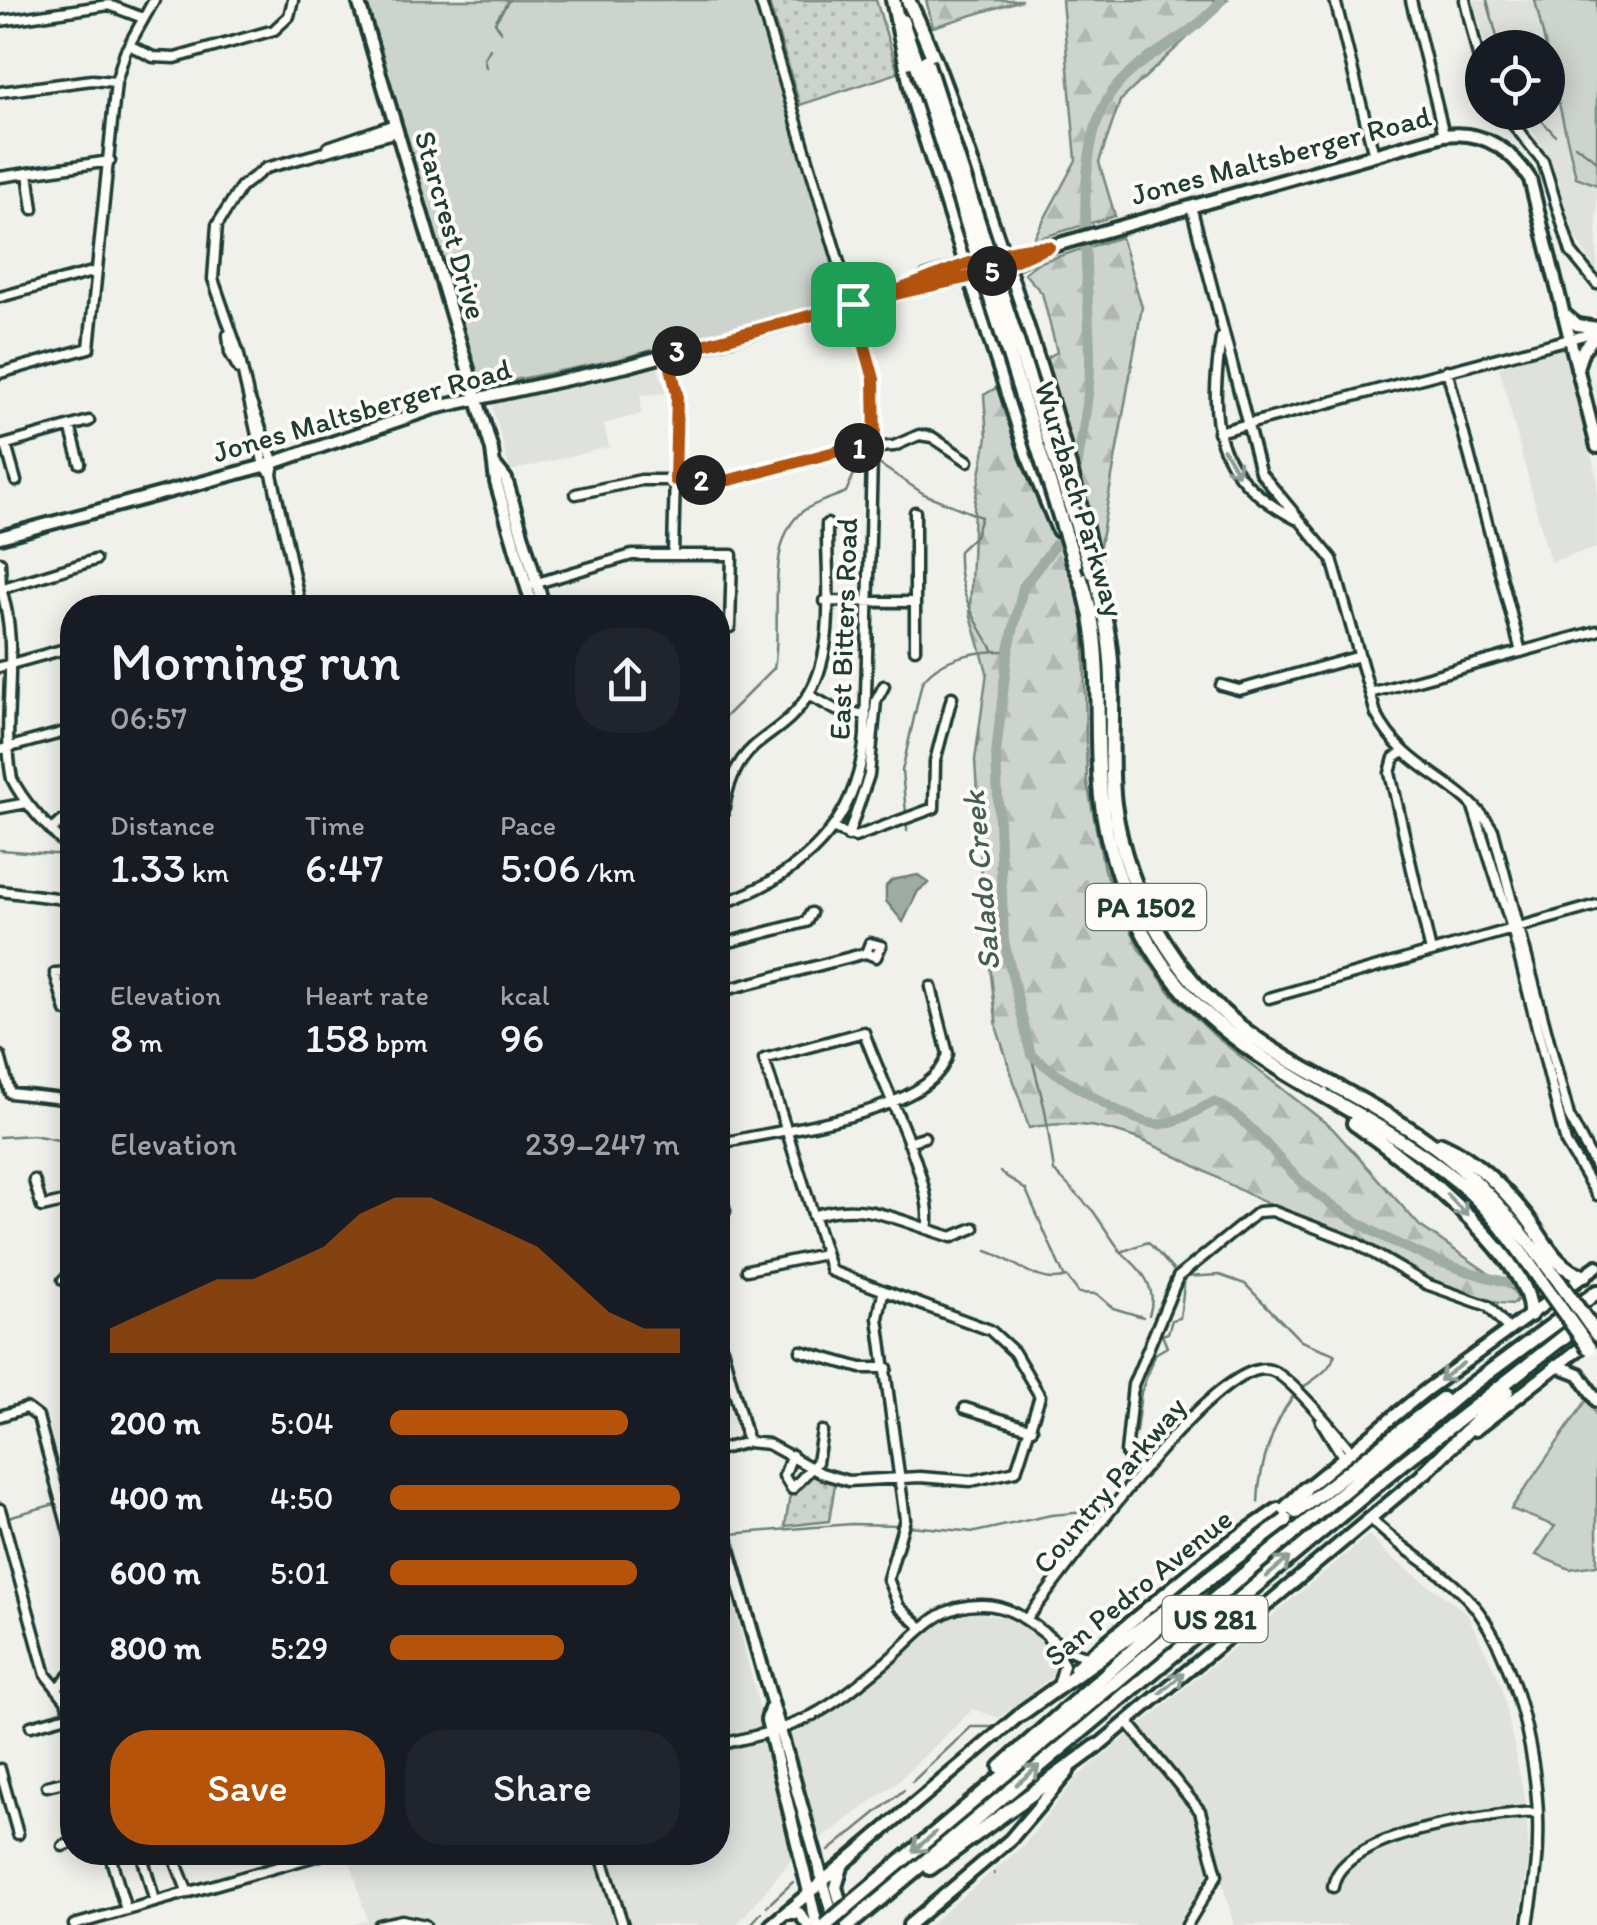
<!DOCTYPE html>
<meta charset="utf-8">
<style>
body{margin:0;font-family:Itim,sans-serif;background:#20242c;color:#f1f3f6;height:100vh;display:flex;flex-direction:column;font-size:38px;white-space:nowrap}
*{box-sizing:border-box;margin:0}
p{font-size:32px;color:#9ea1a6}
.icon{flex:none;width:55px;height:55px;fill:none;stroke:currentColor;stroke-width:2;stroke-linecap:round;stroke-linejoin:round}
.map{position:relative;flex:1;overflow:hidden}
.panel{position:absolute;left:60px;top:595px;width:670px;height:1270px;display:flex;flex-direction:column;background:#171b24;border-radius:40px;box-shadow:0 5px 25px #0003}
.panel>*{flex:none}
.fabs{position:absolute;left:1465px;top:30px;display:grid;gap:20px}
.fabs a{display:grid;place-items:center;width:100px;height:100px;border-radius:50%;background:#171b24;box-shadow:0 5px 25px #0003;font-size:50px}
.pin{position:absolute;display:grid;place-items:center;width:85px;height:85px;color:#fff;margin:-42px;border-radius:20px;box-shadow:0 5px 15px #0006}
.km{position:absolute;width:50px;height:50px;margin:-25px;border-radius:50%;background:#222;color:#fff;font-size:28px;line-height:50px;text-align:center}
.round{display:grid;place-items:center;flex:none;width:105px;height:105px;border-radius:40px;background:#20242c}
.head{display:flex;align-items:center;justify-content:space-between;height:170px;padding:0 50px}
h1{font-size:55px;font-weight:600;line-height:75px}
.metrics{display:grid;grid-template-columns:repeat(3,1fr);gap:15px;height:170px;padding:10px 50px}
.metrics div{display:grid;align-content:center}
.metrics b{font-size:42px;font-weight:600}
.metrics small{font-size:28px;font-weight:400}
.metrics p{font-size:28px}
.chart{height:280px;padding:20px 50px}
.chart p{display:flex;justify-content:space-between}
.chart svg{width:100%;height:180px;margin-top:10px;fill:#b45309;opacity:.7}
.primary-button{display:flex;gap:20px;margin-top:auto;padding:20px 50px}
.primary-button a{flex:1;height:115px;border-radius:40px;background:#b45309;color:#fff;font-size:40px;font-weight:600;line-height:115px;text-align:center}
.primary-button a+a{background:#20242c;color:#f1f3f6}
ul{padding:0 50px;list-style:none;font-size:32px}
li{display:grid;grid-template-columns:160px 120px 1fr;align-items:center;height:75px}
li i{height:25px;border-radius:12px;background:#b45309}
.map>svg:first-child{display:block}
.built{fill:#dfe2dc}
.grass{fill:#cdd3cd;stroke:#768880;stroke-width:2.5}
.forest{fill:url(#forest-firs);stroke:#768880;stroke-width:2.5}
.park{fill:url(#park-dots);stroke:#768880;stroke-width:2.5}
.water{fill:#9faca4;stroke:#6c8077;stroke-width:2.5}
.lines{fill:none;stroke-linecap:round;stroke-linejoin:round}
.stream{stroke:#6c8077;stroke-width:2.5}
.river{stroke:#9faca4;stroke-width:10}
.minor-casing{stroke:#1f3d34;stroke-width:15}
.major-casing{stroke:#1f3d34;stroke-width:18}
.highway-casing{stroke:#1f3d34;stroke-width:20}
.minor{stroke:#fdfcf7;stroke-width:8}
.major{stroke:#fdfcf7;stroke-width:10}
.highway{stroke:#fdfcf7;stroke-width:12}
.highway-bridge-casing{stroke:#1f3d34;stroke-width:20;stroke-linecap:butt}
.highway-bridge{stroke:#fdfcf7;stroke-width:12}
.oneway{stroke:#8e9c96}
.route-casing{stroke:#fff;stroke-width:20}
.route{stroke:#b45309;stroke-width:12}
.labels{text-anchor:middle;dominant-baseline:central;stroke-width:8;stroke-linejoin:round;paint-order:stroke}
.shield{fill:#fdfcf7;stroke:#62766e;stroke-width:2.5}
.shield-label{font-size:28px;font-weight:bold;fill:#1f3d34}
.street-label{font-size:30px;fill:#1f3d34;stroke:#fdfcf7}
.water-label{font-size:32px;font-style:italic;fill:#455e56;stroke:#fdfcf7}
</style>
<div class="map">
<svg width="1597" height="1925" viewBox="0 0 1597 1925">
<defs>
<pattern id="forest-firs" width="22" height="20" patternUnits="userSpaceOnUse" patternTransform="scale(2.5)"><rect width="22" height="20" fill="#cdd3cd"/><path d="M5 1l3.5 6h-7zM16 11l3.5 6h-7z" fill="#b0b6b1"/></pattern>
<pattern id="park-dots" width="8" height="8" patternUnits="userSpaceOnUse" patternTransform="scale(2.5)"><rect width="8" height="8" fill="#cdd3cd"/><path d="M2 2h.1M6 6h.1" fill="none" stroke="#b0b6b1" stroke-width="1.8" stroke-linecap="round"/></pattern>
</defs>
<rect width="100%" height="100%" fill="#f0f1eb"/>
<filter id="ink" filterUnits="userSpaceOnUse"><feTurbulence type="fractalNoise" baseFrequency=".01" numOctaves="2"/><feDisplacementMap in="SourceGraphic" scale="20" xChannelSelector="R" yChannelSelector="G"/><feConvolveMatrix kernelMatrix="1 2 1 2 8 2 1 2 1" color-interpolation-filters="sRGB"/></filter>
<g filter="url(#ink)">
<path class="built" d="M1473,0H1597V272L1573,233L1556,173L1537,137L1516,113L1548,112V48L1486,47Z
M1564,347L1597,478V548L1550,562L1499,367Z
M658,368L667,393L641,395V414L604,424L609,447L510,471L492,405Z
M1369,1535L1385,1553L1467,1613L1502,1686L1526,1806L1529,1856L1519,1925H1234L1200,1803L1138,1727Z
M718,1540L788,1825L792,1859L737,1925H352L367,1920L349,1856L362,1852H718Z
M975,1612L1018,1620L1038,1634L1059,1671L999,1718L973,1709L895,1784L819,1841L791,1735L838,1708L945,1619Z
M1132,1732L1194,1810L1211,1875L1181,1925H929L1024,1845L1077,1777Z"/>
<path class="grass" d="M366,0H755L844,293L841,299L620,359L485,386L478,378Z
M1535,0H1597V185L1576,177Z
M1588,1398L1597,1417V1565L1570,1569L1536,1555L1555,1526L1511,1509Z"/>
<path class="forest" d="M926,0H1022L933,27Z
M1062,0H1227L1120,101L1099,162L1115,216L1033,240L1076,160Z
M1121,237L1142,307L1084,636L1087,782L1104,869L1140,950L1170,992L1215,1036L1332,1128L1420,1226L1513,1290L1518,1299L1513,1304C1454,1303 1409,1263 1359,1238C1329,1224 1296,1217 1266,1203C1189,1167 1119,1109 1029,1128L997,1029L984,910L975,760L987,672L970,612L974,507L987,437L984,395L1057,352L1042,293L1024,273L1037,263Z"/>
<path class="park" d="M768,0H876L898,73L800,105Z
M812,1476L835,1484L829,1521L785,1526L790,1495Z"/>
<path class="water" d="M918,875L929,883L918,891L903,922L886,901V886L892,880Z"/>
<g class="lines">
<path class="stream" d="M1487,0L1500,48
M501,32L495,22L509,0
M486,67L484,58L490,49
M1534,112L1555,135
M1575,145L1597,161
M879,464L924,494L981,517L975,536L959,551C957,589 974,620 994,651
M718,724L774,668C783,624 763,541 803,511C815,502 833,498 846,492L858,465L869,463
M906,813L902,771L922,682C942,655 979,651 1008,651
M907,827V831
M0,850L67,855
M1031,1055L1045,1110L1054,1171L1093,1211L1121,1252L1148,1242L1175,1272
M0,1137L33,1135L72,1143
M1000,1172L1026,1190L1064,1276
M987,1251C1012,1258 1038,1287 1067,1277L1079,1293L1097,1294L1113,1308L1143,1317
M1121,1252C1140,1268 1159,1287 1149,1315
M1136,1432L1141,1392L1155,1354L1167,1347L1162,1335L1168,1333L1172,1320L1180,1318L1185,1277L1219,1275L1245,1284L1301,1341L1335,1354C1329,1376 1304,1382 1292,1398C1272,1425 1259,1469 1258,1502
M8,1517L55,1504
M909,1526L975,1532L1051,1515L1098,1511
M730,1534L851,1524L900,1525
M912,1782L971,1727H995
M829,1851L904,1790
M994,1873V1874
M767,1906L793,1882
M750,1925L762,1912"/>
<path class="river" d="M1075,482C1080,443 1090,400 1090,360C1090,289 1070,155 1110,95C1137,54 1193,40 1221,0
M1055,545L1023,587L1007,658L996,753L1004,941L1031,1055C1055,1073 1133,1128 1163,1124C1179,1122 1199,1109 1214,1102C1251,1118 1274,1158 1304,1184C1387,1253 1486,1284 1591,1298"/>
<defs>
<path id="minor" d="M1335,0L1374,155
M1411,0L1444,135
M1465,0L1482,73
M0,21L109,5L143,18
M129,45L153,57L175,58L274,30L289,16L293,0
M0,92L92,80L116,82
M1503,112L1543,161L1571,252L1597,284
M328,147L395,124
M28,173L33,209
M0,177L110,161
M1191,206L1260,472L1332,559L1376,714C1407,774 1460,777 1493,830L1569,1116L1597,1169
M0,297L96,271
M228,335L230,353L239,369
M1221,338C1209,424 1212,475 1296,519
M668,354L677,394L673,554
M1447,370L1521,652
M0,373L89,348L116,82L125,52L154,0
M250,400L274,463L272,474L301,608
M70,426L80,463
M1218,432L1596,332
M6,445L16,481
M0,446L89,421
M272,474L264,466L238,351L213,279L217,225L241,187L266,168L397,132
M576,494L641,480H730L846,449L894,446L919,435L932,437L968,461
M0,562L1,589
M0,586C22,649 0,720 12,779C26,807 51,830 72,852
M527,586L632,555H732L730,627H718
M0,589L95,560
M825,601L912,602
M915,649V512
M0,667L72,647
M1221,685L1239,690L1360,656
M1370,693L1597,631
M809,695L836,710L866,715
M3,749L72,730
M1402,753L1394,758L1390,773L1431,952
M1473,807L1512,928L1566,1143L1597,1195
M0,808L27,803
M718,813H723C736,730 778,747 810,692C837,646 826,575 827,524
M834,829L855,837L934,808L935,761L952,697
M51,830L72,814
M848,836L869,775L876,701L884,686
M0,891L72,900
M718,905C800,877 858,825 865,735L874,379L760,0
M718,945L806,922L811,913
M718,966L725,990L866,953L876,957L881,946L870,943L866,953
M1269,998L1597,905
M66,1011L55,973L72,972
M0,1056L10,1093L72,1100
M908,1142L924,1137
M718,1144C770,1130 933,1116 948,1054L931,987
M34,1180L42,1207L72,1200
M718,1186L725,1211
M813,1216C864,1198 903,1223 952,1237L974,1228
M747,1270L824,1254
M63,1280L72,1277
M883,1293L878,1318L905,1519L888,1579L899,1607L920,1626
M722,1348L748,1442
M801,1351L861,1368H887
M965,1408L1032,1429
M0,1416L26,1408L38,1417L72,1543
M1321,1421L1343,1457
M718,1450L748,1442L768,1444L821,1473L848,1481L920,1477L971,1481L1016,1471L1040,1396L1014,1352L990,1330L831,1271L764,1059L864,1032C879,1079 937,1186 927,1229
M792,1455L784,1476L792,1489L817,1462L822,1431
M1142,1472L1126,1453L1133,1385L1178,1277L1258,1212L1272,1211L1356,1243L1426,1284L1488,1306L1509,1330
M0,1509L46,1675L66,1700L72,1720
M1370,1518C1400,1550 1441,1568 1470,1601C1517,1655 1541,1770 1538,1841C1538,1869 1532,1897 1528,1925
M1027,1618C1064,1574 1215,1355 1270,1370C1288,1374 1336,1433 1351,1451
M1046,1634L1064,1665L1059,1682
M57,1688L72,1673
M1127,1721L1200,1811L1217,1875L1187,1925
M31,1726L71,1715
M718,1745C749,1737 784,1731 813,1715C838,1702 864,1680 887,1661C918,1635 936,1604 982,1605C1030,1605 1051,1653 1090,1656
M0,1769L18,1834
M47,1786L72,1780
M63,1846L72,1843
M109,1852L126,1910
M141,1852L155,1902
M172,1852L188,1893
M600,1852L623,1925
M1333,1887C1339,1833 1491,1814 1538,1812
M74,1925L330,1852
M379,1925L402,1920L425,1925"/>
<path id="major" d="M358,0L492,450L496,482L533,608
M997,256L1049,247L1444,135C1482,130 1510,148 1530,179L1597,447
M1000,269L1049,247
M914,288L926,278L971,263
M1563,313L1577,325L1597,328
M1577,368L1583,350L1597,334
M494,464L506,479L544,608
M0,537L264,466L434,408L627,366L853,304L974,276
M1556,1365L1579,1374L1597,1401
M1475,1430L1592,1339
M1300,1493L1425,1391L1597,1266
M718,1512L835,1924
M1075,1668L1214,1553L1278,1509
M770,1709L767,1720L817,1925
M1092,1751L1428,1470
M842,1867L836,1887L847,1925
M786,1913H799L808,1925
M771,1925L1028,1708
M909,1925L1010,1840L1068,1772"/>
<path id="highway" d="M893,0L915,105L1028,455L1059,530
M908,0C945,76 968,156 996,235C1041,365 1082,495 1107,630C1118,687 1107,747 1114,804C1120,848 1136,895 1159,933C1225,1047 1318,1068 1419,1135C1478,1175 1518,1227 1560,1283
M902,21L917,65
M1072,557C1109,635 1092,715 1101,797C1106,844 1122,893 1144,934C1212,1062 1353,1095 1457,1181C1495,1212 1521,1253 1549,1292
M1354,1123C1398,1154 1535,1258 1530,1315
M1441,1144C1475,1159 1502,1187 1525,1215C1543,1237 1554,1269 1584,1276
M1425,1472L1507,1391
M1296,1512L1442,1399
M1261,1533L1305,1489
M1022,1713L1181,1600
M1001,1767L1203,1588
M930,1868L1097,1746
M854,1901L1462,1392L1597,1292
M849,1925L1403,1463L1597,1311"/>
</defs>
<use href="#minor" class="minor-casing"/>
<use href="#major" class="major-casing"/>
<use href="#highway" class="highway-casing"/>
<use href="#minor" class="minor"/>
<use href="#major" class="major"/>
<use href="#highway" class="highway"/>
<defs>
<path id="highway-bridge" d="M926,61L1092,572
M917,65L1075,564
M1560,1283L1597,1335
M1549,1292L1589,1348
M1183,1598L1286,1520
M826,1925L854,1901"/>
</defs>
<use href="#highway-bridge" class="highway-bridge-casing"/>
<use href="#highway-bridge" class="highway-bridge"/>
</g>
<defs><path id="oneway-shaft" d="M-6 0H5M1.5-3L5.5 0L1.5 3" fill="none" stroke-width="1.6" stroke-linecap="round" stroke-linejoin="round" transform="scale(2.5)"/></defs>
<g class="oneway">
<use href="#oneway-shaft" transform="translate(1231 462) rotate(60)"/>
<use href="#oneway-shaft" transform="translate(1457 1205) rotate(46)"/>
<use href="#oneway-shaft" transform="translate(1451 1372) rotate(144)"/>
<use href="#oneway-shaft" transform="translate(1278 1567) rotate(-40)"/>
<use href="#oneway-shaft" transform="translate(1172 1683) rotate(-40)"/>
<use href="#oneway-shaft" transform="translate(1028 1775) rotate(-40)"/>
<use href="#oneway-shaft" transform="translate(924 1842) rotate(140)"/>
</g>
</g>
<g class="lines" filter="url(#ink)">
<defs>
<path id="route" d="M853,304L874,379L875,448L846,449L730,480H675L677,394L668,354C733,336 797,319 861,302L978,275L1049,247C986,247 921,287 861,302L853,304"/>
</defs>
<use href="#route" class="route-casing"/>
<use href="#route" class="route"/>
</g>
<g class="labels">
<g class="shield">
<rect x="1086" y="884" width="120" height="46" rx="8"/>
<rect x="1162.5" y="1596" width="105" height="46" rx="8"/>
</g>
<g class="shield-label">
<text x="1146" y="907">PA 1502</text>
<text x="1215" y="1619">US 281</text>
</g>
<g class="street-label">
<text transform="translate(1281 155) rotate(-15)">Jones Maltsberger Road</text>
<text transform="translate(451 225) rotate(74)">Starcrest Drive</text>
<text transform="translate(362 410) rotate(-16)">Jones Maltsberger Road</text>
<text transform="translate(1080 499) rotate(73)">Wurzbach Parkway</text>
<text transform="translate(843 629) rotate(-88)">East Bitters Road</text>
<text transform="translate(1109 1485) rotate(-50)">Country Parkway</text>
<text transform="translate(1138 1587) rotate(-39)">San Pedro Avenue</text>
</g>
<g class="water-label">
<text transform="translate(981 881) rotate(-95)">Salado Creek</text>
</g>
</g>
</svg>
<div class="fabs">
<a><svg class="icon" aria-label="locate" viewBox="0 0 24 24"><circle cx="12" cy="12" r="6"/><path d="M12 2v4M12 18v4M2 12h4M18 12h4"/></svg></a>
</div>
<div class="pin" style="left:853px;top:304px;background:#1e9e55"><svg class="icon" aria-label="arrive" viewBox="0 0 24 24"><path d="M6 21V4h12l-3 4 3 4H6"/></svg></div>
<b class="km" style="left:859px;top:448px">1</b>
<b class="km" style="left:701px;top:480px">2</b>
<b class="km" style="left:677px;top:351px">3</b>
<b class="km" style="left:992px;top:271px">5</b>
<section class="panel">
<div class="head"><div><h1>Morning run</h1><p>06:57</p></div><a class="round"><svg class="icon" aria-label="share" viewBox="0 0 24 24"><path d="M12 15V3M7 8l5-5 5 5M5 13v7h14v-7"/></svg></a></div>
<div class="metrics">
<div><p>Distance</p><b>1.33<small> km</small></b></div>
<div><p>Time</p><b>6:47</b></div>
<div><p>Pace</p><b>5:06<small> /km</small></b></div>
</div>
<div class="metrics">
<div><p>Elevation</p><b>8<small> m</small></b></div>
<div><p>Heart rate</p><b>158<small> bpm</small></b></div>
<div><p>kcal</p><b>96</b></div>
</div>
<div class="chart"><p><span>Elevation</span>239–247 m</p>
<svg viewBox="0 0 160 44" preserveAspectRatio="none"><path d="M0 44V38L10 34L20 30L30 26L40 26L50 22L60 18L70 10L80 6L90 6L100 10L110 14L120 18L130 26L140 34L150 38L160 38V44z"/></svg>
</div>
<ul>
<li><b>200 m</b>5:04<i style="width:82%"></i></li>
<li><b>400 m</b>4:50<i style="width:100%"></i></li>
<li><b>600 m</b>5:01<i style="width:85%"></i></li>
<li><b>800 m</b>5:29<i style="width:60%"></i></li>
</ul>
<div class="primary-button"><a>Save</a><a>Share</a></div>
</section>
</div>
